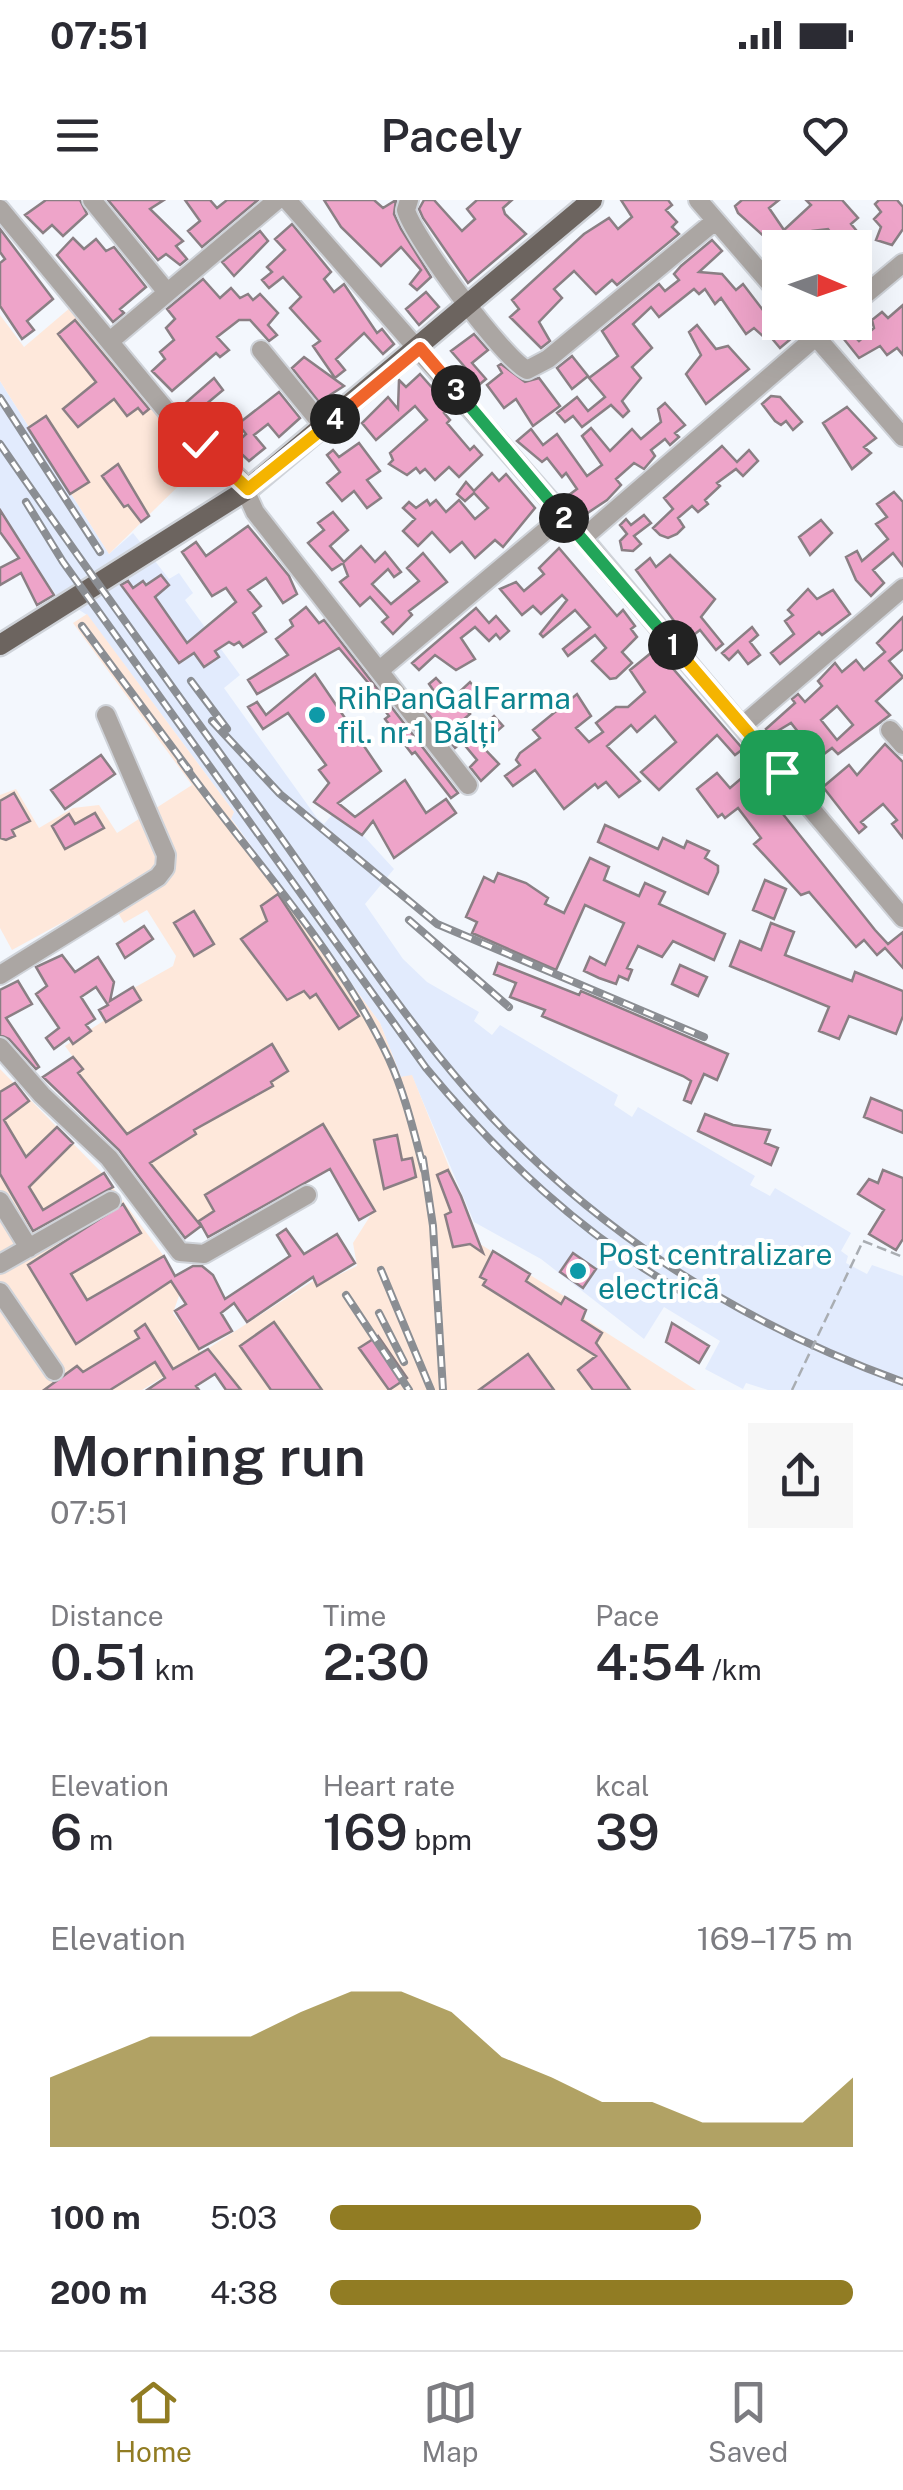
<!DOCTYPE html>
<meta charset="utf-8">
<style>
body{margin:0;font-family:"Public Sans",sans-serif;background:#f7f7f7;color:#2b2b33;height:100vh;display:flex;flex-direction:column;font-size:38px;white-space:nowrap}
*{box-sizing:border-box;margin:0}
p{font-size:32px;color:#7c7c81}
.icon{flex:none;width:55px;height:55px;fill:none;stroke:currentColor;stroke-width:2;stroke-linecap:round;stroke-linejoin:round}
.map{position:relative;height:1190px;overflow:hidden}
.sheet{display:flex;flex-direction:column;background:#fff;flex:1}
.sheet>*{flex:none}
.needle{width:65px;rotate:92deg}
.fabs{position:absolute;left:762px;top:30px;display:grid;gap:20px}
.fabs a{display:grid;place-items:center;width:110px;height:110px;border-radius:0px;background:#fff;box-shadow:0 10px 40px #0002;font-size:50px}
.pin{position:absolute;display:grid;place-items:center;width:85px;height:85px;color:#fff;margin:-42px;border-radius:20px;box-shadow:0 5px 15px #0006}
.km{position:absolute;width:50px;height:50px;margin:-25px;border-radius:50%;background:#222;color:#fff;font-size:28px;line-height:50px;text-align:center}
.round{display:grid;place-items:center;flex:none;width:105px;height:105px;border-radius:0px;background:#f7f7f7}
.summary{display:flex;align-items:center;justify-content:space-between;height:170px;padding:0 50px}
h1{font-size:55px;font-weight:600;line-height:75px}
.figures{display:grid;grid-template-columns:repeat(3,1fr);gap:15px;height:170px;padding:10px 50px}
.figures div{display:grid;align-content:center}
.figures b{font-size:50px;font-weight:600}
.figures small{font-size:28px;font-weight:400}
.figures p{font-size:28px}
.chart{height:280px;padding:20px 50px}
.chart p{display:flex;justify-content:space-between}
.chart svg{width:100%;height:180px;margin-top:10px;fill:#917c23;opacity:.7}
ul{padding:0 50px;list-style:none;font-size:32px}
li{display:grid;grid-template-columns:160px 120px 1fr;align-items:center;height:75px}
li i{height:25px;border-radius:12px;background:#917c23}
.status{display:flex;justify-content:space-between;align-items:center;height:70px;padding:0 50px;background:#fff;direction:ltr}
.status svg{height:28px;fill:currentColor}
header{display:flex;justify-content:space-between;align-items:center;height:130px;padding:0 50px;background:#fff;font-size:45px;font-weight:600}
.tab-bar{display:flex;justify-content:space-around;align-items:center;height:140px;border-top:2px solid #e1e1e2;background:#fff;font-size:28px;color:#7c7c81}
.tab-bar a{display:grid;justify-items:center;gap:5px}
.tab-bar .current{color:#917c23}
.map>svg:first-child{display:block}
.built{fill:#e2ebfd}
.industrial{fill:#fee8db}
.building{fill:#eea4c9;stroke:#8a7f84;stroke-width:2.5;fill-rule:evenodd}
.lines{fill:none;stroke-linecap:round;stroke-linejoin:round}
.minor-casing{stroke:#cfd3d9;stroke-width:22}
.major-casing{stroke:#cfd3d9;stroke-width:25}
.path{stroke:#a9adb2;stroke-width:2.5;stroke-dasharray:10 5;stroke-linecap:butt}
.minor{stroke:#aba6a3;stroke-width:18}
.major{stroke:#6c645f;stroke-width:20}
.rail-casing{stroke:#8b8e93;stroke-width:8}
.rail{stroke:#fff;stroke-width:4;stroke-dasharray:11;stroke-linecap:butt}
.path-bridge{stroke:#a9adb2;stroke-width:2.5;stroke-dasharray:10 5;stroke-linecap:butt}
.split-1-casing{stroke:#fff;stroke-width:20}
.split-2-casing{stroke:#fff;stroke-width:20}
.split-3-casing{stroke:#fff;stroke-width:20}
.split-4-casing{stroke:#fff;stroke-width:20}
.split-5-casing{stroke:#fff;stroke-width:20}
.split-1{stroke:#f5b400;stroke-width:12}
.split-2{stroke:#22a559;stroke-width:12}
.split-3{stroke:#22a559;stroke-width:12}
.split-4{stroke:#f0652b;stroke-width:12}
.split-5{stroke:#f5b400;stroke-width:12}
.culture-dot{fill:#0f9aa8;stroke:#fff;stroke-width:4}
.labels{text-anchor:middle;dominant-baseline:central;stroke-width:8;stroke-linejoin:round;paint-order:stroke}
.culture-label{font-size:30px;fill:#0d838f;stroke:#fff;text-anchor:start}
</style>
<div class="status"><b>07:51</b><svg viewBox="0 0 49 12"><path d="M0 12V9h3v3zM5 12V6h3v6zM10 12V3h3v9zM15 12V0h3v12zM26 1h20v11H26zM47 4h2v5h-2z"/></svg></div>
<header><svg class="icon" aria-label="menu" viewBox="0 0 24 24"><path d="M4 6h16M4 12h16M4 18h16"/></svg>Pacely<svg class="icon" aria-label="heart" viewBox="0 0 24 24"><path d="M12 20l-8-8c-3-5 5-10 8-4 3-6 11-1 8 4z"/></svg></header>
<div class="map">
<svg width="903" height="1190" viewBox="0 0 903 1190">
<rect width="100%" height="100%" fill="#f3f7fd"/>
<path class="built" d="M0,181L109,354L133,333L169,379L179,373L193,393L185,400L240,475L224,488L317,618L324,624L338,608L394,669L365,704L403,759L427,782L479,812L474,821L492,835L500,825L618,895L614,905L632,917L638,907L755,976L750,985L770,996L775,988L851,1033L841,1051L848,1056L846,1063L867,1074L872,1065L903,1076V1190H768L746,1183L743,1189L705,1169L720,1141L664,1107L644,1139L541,1059L474,1022L412,876L401,877L380,823L231,618L234,612L188,550L87,415L56,395L0,312Z"/>
<path class="industrial" d="M71,107L201,264L109,354L0,181V115L24,147Z
M87,414L234,612L231,619L380,823L401,877L412,875L480,1044L585,1109V1119L696,1190H225L214,1174L184,1164L142,1190H0V869L103,974L163,1055L181,1090L173,1113L201,1153L313,1081L318,1085L357,1066L353,1043L372,1013L335,945L202,1026L78,873L81,868L65,846L137,799L132,789L173,766L176,756L147,710L124,723L109,697L12,750L0,728V595L16,589L39,628L73,608L99,605L117,633L192,585L73,423Z"/>
<path class="building" d="M46,0H80L87,14L63,36L52,25L43,33L25,15Z
M108,0H164L150,9L183,41L176,46L187,59L180,65L166,54L158,60Z
M185,0H210L217,8L227,0H258L202,47L188,31L200,21Z
M324,0H374L383,8L396,0L394,14L401,29L431,77L417,90L410,84L421,70L401,47L381,66L341,27Z
M424,0H434L462,31L475,19L467,9L477,0H512L503,8L505,14L526,34L468,83L423,18L419,9Z
M621,0H668L672,5L666,10L677,22L672,27L679,34L617,85L612,80L596,94L574,71L554,89L562,98L539,122L550,141L541,148L510,117L519,109L512,100L584,34L609,18L618,29L632,17Z
M742,0H779L769,8L784,30L811,5L806,0H842L858,18L851,24L866,42L859,48H843L828,29L812,31L799,41L804,48H777L738,13L735,6Z
M879,0H897L903,7V29L892,45L876,40L881,27L874,19L881,12L875,4Z
M292,24L331,72L324,79L334,92L344,84L377,133L382,129L394,144L383,154L364,133L336,159L345,170L335,178L313,146L320,141L290,108L301,97L283,77L269,88L262,80L272,72L267,67L285,50L275,39Z
M0,29L53,99L27,121L34,130L22,139L0,106V63L5,59L0,52Z
M260,31L268,41L234,76L222,62Z
M73,38L84,49L96,39L106,51L114,47L146,87L120,109L124,113L113,122L57,55Z
M712,40L722,51L699,72L722,74L736,90L743,84L782,135L788,130L793,137L780,148L769,135L765,138L754,128L746,134L721,98L715,104L705,89L699,94L694,89L659,117L651,107L633,124L652,148L632,167L641,178L622,201L629,211L623,217L611,205L582,227L573,216L565,222L557,213L577,197L588,211L605,197L589,178L618,156L602,131L659,84L665,91L679,80L674,74L681,66Z
M203,79L220,98L231,88L240,98L248,94L253,100L260,94L278,113L268,125L277,135L269,141L250,120H239L217,137L229,150L220,157L216,153L172,191L152,171L165,159L160,152L174,140L166,128L175,119L167,109Z
M426,92L439,107L419,125L406,109Z
M903,105V155L897,148L887,155L880,146L859,158L843,138L845,127L859,141L874,128L872,120L882,112L888,118Z
M75,120L149,209L143,214L138,208L127,216L114,199L78,227L63,209L96,182L58,134Z
M697,125L716,149L728,146L749,169L706,204L686,174L701,155L689,132Z
M474,134L488,150L472,163L486,179L480,184L476,180L472,183L466,176L470,173L451,151Z
M572,156L588,176L572,189L557,168Z
M304,157L344,186L319,202L292,168Z
M501,164L525,182L539,178L560,206L533,226L516,199L504,208L487,185L502,173L498,166Z
M420,174L450,208L444,213L450,220L447,223L470,250L474,246L482,255L459,277L449,267L435,280L425,269L420,273L416,268L407,275L389,264L393,260L390,253L427,220L415,206L376,240L362,223L388,197L398,209L399,180L406,187Z
M214,178L223,190L192,216L182,206Z
M279,192L300,218L279,237L268,224L254,235L265,248L249,261L233,246L246,234L238,224Z
M771,196L780,197L802,222L793,230L786,221L781,225L775,221L762,204Z
M665,203L685,225L675,233L679,237L670,245L665,239L651,250L655,256L644,269L634,263L616,279L621,285L607,300L586,314L569,295L577,289L566,273L562,277L547,258L542,262L517,241L531,229L543,245L557,234L587,276L602,265L582,236L591,228L610,251L632,229L641,239L661,222L658,209Z
M847,207L876,238L864,247L871,253L852,269L823,223Z
M46,216L89,282L70,294L28,228Z
M359,243L380,271L367,280L381,298L367,308L354,291L342,301L327,283L340,272L327,255L333,250L339,257Z
M722,246L737,262L749,250L758,261L743,276L736,269L717,283L720,286L705,300L708,304L698,312L692,306L678,318L684,327L677,334L668,338L660,335L653,328L673,309L664,298Z
M118,264L149,316L141,322L128,305L124,307L102,276Z
M492,273L499,281L506,274L535,308L503,347L495,340L475,358L462,342L450,352L432,332L418,346L403,331L415,319L403,308L409,302L416,308L427,300L430,305L436,300L446,312L459,300L475,319L488,308L474,293L465,301L457,294L466,282L474,291Z
M894,292L903,302V366L893,353L873,370L884,383L871,396L856,380L846,357L857,351L862,361L888,339L876,324L887,317L877,304Z
M0,310L54,395L37,405L21,373L0,385V368L19,358L0,332Z
M333,312L348,330L330,346L344,362L361,346L375,362L385,352L401,372L394,377L388,369L372,384L391,404L419,381L407,368L423,353L447,382L409,411L412,415L393,434L382,422L388,417L370,397L360,406L340,382L348,376L343,363L332,370L308,343L324,330L318,323Z
M644,315L651,323L634,336L641,344L633,351L622,350L620,341L627,334L620,325L626,319L631,325Z
M821,320L832,333L810,355L799,337Z
M248,326L289,376L297,394L283,403L266,378L248,390L261,406L253,413L266,432L243,447L239,442L234,445L229,442L215,451L219,457L204,467L194,453L179,463L121,385L128,381L133,388L143,381L146,385L161,375L169,385L155,397L187,443L236,402L226,388L212,396L182,352L196,342L206,356Z
M559,348L617,416L623,410L635,426L631,429L637,437L622,452L632,463L616,478L610,479L592,461L606,448L595,435L568,456L563,449L590,427L575,410L543,437L540,434L567,400L562,395L541,414L533,406L522,415L500,389L516,382L524,391L544,374L539,368Z
M670,355L715,399L701,417L723,444L716,450L700,430L691,437L683,433L636,370L650,358L656,367Z
M808,389L817,399L833,390L850,414L822,435L819,432L780,464L771,453L794,434L785,421L793,415L788,410Z
M306,407L319,423L324,420L458,593L451,598L415,552L412,554L385,519L389,516L367,488L370,485L339,448L257,494L248,480L288,455L276,439L293,426L290,420Z
M476,408L489,423L496,416L509,431L500,439L496,434L489,441L475,427L461,438L475,459L456,470L435,455L419,470L412,463Z
M903,417V449L889,461L903,477L876,501L890,515L838,554L832,548L811,564L802,554L810,547L791,523L771,535L766,529L795,503L792,499L798,494L805,502L822,486L818,481L835,463L842,472L856,460L864,470L885,452L877,443ZM837,506L853,525L837,540L821,520Z
M752,427L758,435L750,442L760,455L748,464L738,451L729,460L722,453Z
M651,453L665,465L668,463L743,549L735,555L717,535L659,590L641,572L676,542L655,516L637,532L631,525L607,546L640,581L619,597L606,582L598,588L595,584L564,609L535,570L513,586L505,576L520,565L516,560L520,553L540,538L533,530L577,494L591,516L576,528L589,542L603,532L596,523L616,507H628L645,492L630,470Z
M315,474L381,571L338,603L355,617L405,580L426,613L446,599L456,613L394,658L373,621L362,635L314,602L329,583L319,570L326,565L288,513L263,529L248,507L257,502L266,515Z
M436,478L454,497L470,482L480,494L464,508L470,514L463,520L475,534L494,516L503,526L481,545L499,564L481,581L470,567L477,560L462,542L455,548L422,506L436,494L429,484Z
M885,544L903,562V638L892,624L897,620L883,604L861,622L866,627L859,633L823,587L849,565L857,575Z
M101,555L115,574L65,609L51,590Z
M757,565L775,587L767,594L875,730L888,744L903,732V768L885,748L877,755L864,740L856,747L809,692L801,695L754,644L761,638L738,608L725,618L722,614L718,617L697,589L717,573L730,588Z
M14,593L30,621L12,630L15,636L6,640L0,638V601Z
M95,613L104,628L65,649L52,626L69,614L75,624Z
M605,625L658,649L663,638L684,648L687,641L709,651L705,658L718,666V672L708,694L598,642Z
M590,658L609,667L604,680L639,696L645,683L665,692L659,704L725,734L714,760L673,741L662,757L638,746L627,768L632,770L628,780L619,776L616,784L599,778L584,771L590,757L605,765L624,723L585,705L556,770L472,733L477,722L466,717L484,677L494,682L498,673L526,683L548,698L545,704L564,713Z
M765,680L786,689L774,719L753,710Z
M278,694L359,816L339,829L316,794L310,798L304,791L287,800L241,739L267,721L261,706Z
M194,711L214,744L194,756L174,723Z
M771,723L794,732L785,755L852,781L855,772L903,791V816L896,834L849,816L839,839L819,831L829,807L730,766L740,741L761,750Z
M144,726L153,739L125,758L117,744Z
M62,755L75,772L98,757L114,782L110,801L133,787L141,800L106,822L99,810L108,805L96,787L81,797L95,819L86,825L91,831L73,844L69,838L54,849L46,838L59,828L36,794L47,786L36,767Z
M498,763L579,795L581,791L728,854L717,880L704,874L691,903L684,900L691,881L683,876L542,816L545,810L510,797L516,783L494,774Z
M680,765L707,777L698,796L672,784Z
M18,781L32,804L6,818L39,867L36,869L9,839L0,835V790Z
M272,844L288,871L271,882L273,886L194,930L196,934L150,963L201,1026L185,1038L119,950L43,877L73,857L83,869L78,873L127,934Z
M15,883L29,901L4,920L26,957L57,927L73,943L29,987L43,1010L104,973L113,987L33,1031L0,974V892Z
M871,898L903,911V933L864,917Z
M705,914L733,925L770,930L765,943L778,948L771,965L698,931Z
M323,924L375,1011L359,1020L330,969L208,1037L199,1021L214,1011L205,995Z
M397,935L402,960L412,958L416,977L384,989L374,940Z
M448,970L461,996L483,1053L470,1044L453,1047L445,1015L451,1012L437,975Z
M883,970L903,978V1039L896,1050L869,1034L884,1010L858,994L869,979L878,983Z
M123,1004L141,1033L71,1074L87,1100L164,1056L175,1076L193,1066H202L213,1075L225,1099L290,1056L277,1035L286,1029L304,1054L337,1034L355,1063L317,1086L313,1077L247,1122L234,1103L221,1113L232,1131L199,1149L175,1111L186,1104L171,1081L76,1144L28,1065Z
M493,1051L530,1074L526,1081L561,1104L565,1097L586,1110L582,1120L602,1133L596,1143L630,1190H593L578,1170L596,1156L483,1085L486,1080L480,1077Z
M573,1053L596,1069L583,1088L560,1072Z
M274,1122L322,1190H271L240,1146Z
M672,1123L709,1146L699,1163L666,1142Z
M145,1124L173,1169L208,1149L241,1190H226L215,1174L196,1186L199,1190H147L165,1178L155,1162L110,1190H44L77,1166L83,1172L139,1138L135,1131Z
M378,1136L407,1178L389,1190L359,1148Z
M528,1154L554,1190H479Z"/>
<g class="lines">
<defs>
<path id="minor" d="M92,0L166,91
M287,0L583,338L903,718
M409,0L406,10C413,37 504,159 527,170L548,159L715,21
M698,0L780,95
M0,9L179,226L240,279L255,312L468,585
M855,103L903,63
M803,122L903,237
M110,141L277,0
M261,150L325,228
M583,338L833,122
M381,469L563,316
M742,526L903,388
M890,530L903,545
M0,775L158,677L165,668L166,655L106,515
M0,847L42,895L109,958L180,1052L204,1054L307,995
M0,1001L29,1048
M0,1064L111,1001
M0,1092L54,1171"/>
<path id="major" d="M0,445L248,289L592,0"/>
</defs>
<use href="#minor" class="minor-casing"/>
<use href="#major" class="major-casing"/>
<path class="path" d="M863,1041L903,1057"/>
<use href="#minor" class="minor"/>
<use href="#major" class="major"/>
<defs>
<path id="rail" d="M0,198L100,352
M0,244C88,372 180,498 272,625C336,714 396,809 469,892C586,1026 736,1122 903,1182
M26,302L63,362L426,868C499,956 581,1034 681,1091
M82,426L189,570
M191,481L227,529
M212,521L280,594L437,724L704,837
M181,561C251,658 338,750 389,859C405,894 414,933 424,970
M409,720L509,807
M423,959L433,1026L443,1190
M381,1070L431,1190
M346,1095L409,1190
M379,1113L404,1162"/>
</defs>
<use href="#rail" class="rail-casing"/>
<use href="#rail" class="rail"/>
<path class="path-bridge" d="M792,1190L863,1041"/>
</g>
<g class="lines">
<defs>
<path id="split-1" d="M673,445L782,572"/>
<path id="split-2" d="M564,318L673,445"/>
<path id="split-3" d="M456,190L564,318"/>
<path id="split-4" d="M335,219L420,148L456,190"/>
<path id="split-5" d="M200,244L248,289L335,219"/>
</defs>
<use href="#split-1" class="split-1-casing"/>
<use href="#split-2" class="split-2-casing"/>
<use href="#split-3" class="split-3-casing"/>
<use href="#split-4" class="split-4-casing"/>
<use href="#split-5" class="split-5-casing"/>
<use href="#split-1" class="split-1"/>
<use href="#split-2" class="split-2"/>
<use href="#split-3" class="split-3"/>
<use href="#split-4" class="split-4"/>
<use href="#split-5" class="split-5"/>
</g>
<g class="culture-dot">
<circle cx="317" cy="515" r="10"/>
<circle cx="578" cy="1071" r="10"/>
</g>
<g class="labels">
<g class="culture-label">
<text x="337" y="498">RihPanGalFarma<tspan x="337" dy="34">fil. nr.1 Bălți</tspan></text>
<text x="598" y="1054">Post centralizare<tspan x="598" dy="34">electrică</tspan></text>
</g>
</g>
</svg>
<div class="fabs">
<a><svg class="needle" viewBox="-14 -14 28 28"><path d="M0-13l5 13h-10z" fill="#e53935"/><path d="M0 13l5-13h-10z" fill="#7c7c81"/></svg></a>
</div>
<div class="pin" style="left:782px;top:572px;background:#1e9e55"><svg class="icon" aria-label="arrive" viewBox="0 0 24 24"><path d="M6 21V4h12l-3 4 3 4H6"/></svg></div>
<div class="pin" style="left:200px;top:244px;background:#d93025"><svg class="icon" aria-label="check" viewBox="0 0 24 24"><path d="M5 12l5 5 9-10"/></svg></div>
<b class="km" style="left:673px;top:445px">1</b>
<b class="km" style="left:564px;top:318px">2</b>
<b class="km" style="left:456px;top:190px">3</b>
<b class="km" style="left:335px;top:219px">4</b>
</div>
<section class="sheet">
<div class="summary"><div><h1>Morning run</h1><p>07:51</p></div><a class="round"><svg class="icon" aria-label="share" viewBox="0 0 24 24"><path d="M12 15V3M7 8l5-5 5 5M5 13v7h14v-7"/></svg></a></div>
<div class="figures">
<div><p>Distance</p><b>0.51<small> km</small></b></div>
<div><p>Time</p><b>2:30</b></div>
<div><p>Pace</p><b>4:54<small> /km</small></b></div>
</div>
<div class="figures">
<div><p>Elevation</p><b>6<small> m</small></b></div>
<div><p>Heart rate</p><b>169<small> bpm</small></b></div>
<div><p>kcal</p><b>39</b></div>
</div>
<div class="chart"><p><span>Elevation</span>169–175 m</p>
<svg viewBox="0 0 160 44" preserveAspectRatio="none"><path d="M0 44V27L10 22L20 17L30 17L40 17L50 11L60 6L70 6L80 11L90 22L100 27L110 33L120 33L130 38L140 38L150 38L160 27V44z"/></svg>
</div>
<ul>
<li><b>100 m</b>5:03<i style="width:71%"></i></li>
<li><b>200 m</b>4:38<i style="width:100%"></i></li>
</ul>
</section>
<nav class="tab-bar">
<a class="current"><svg class="icon" aria-label="home" viewBox="0 0 24 24"><path d="M3 11l9-7 9 7M6 9v11h12V9"/></svg>Home</a>
<a><svg class="icon" aria-label="map" viewBox="0 0 24 24"><path d="M3 6l6-2 6 2 6-2v14l-6 2-6-2-6 2zM9 4v14M15 6v14"/></svg>Map</a>
<a><svg class="icon" aria-label="saved" viewBox="0 0 24 24"><path d="M7 4h10v16l-5-4-5 4z"/></svg>Saved</a>
</nav>
